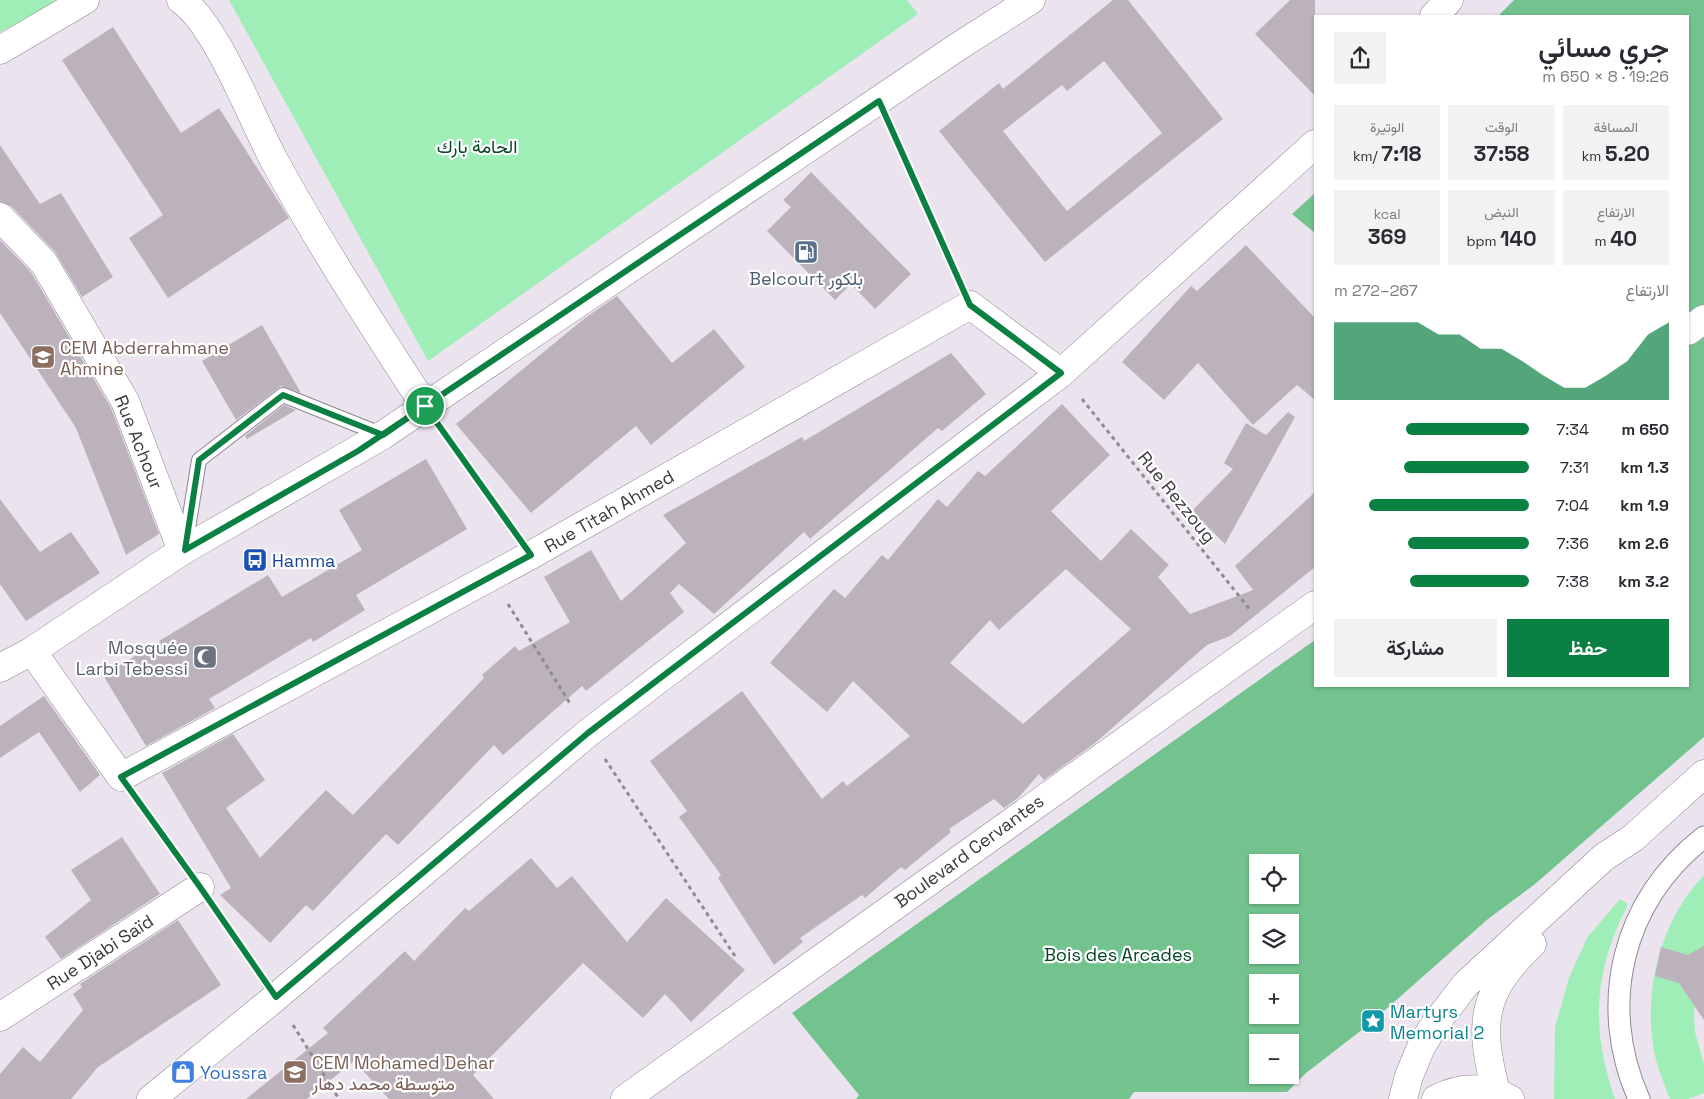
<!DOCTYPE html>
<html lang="ar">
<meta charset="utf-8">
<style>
body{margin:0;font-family:"Space Grotesk",Vazirmatn,sans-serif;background:#f2f2f3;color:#2b2b33;direction:rtl;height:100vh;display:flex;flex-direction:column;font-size:19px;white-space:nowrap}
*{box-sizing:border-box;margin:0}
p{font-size:16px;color:#7c7c81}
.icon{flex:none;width:28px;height:28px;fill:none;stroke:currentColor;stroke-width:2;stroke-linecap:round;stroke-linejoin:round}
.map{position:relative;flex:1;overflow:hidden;direction:ltr}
.details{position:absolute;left:1314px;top:15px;width:375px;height:672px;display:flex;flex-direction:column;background:#fff;border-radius:0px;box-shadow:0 1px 4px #0004;direction:rtl}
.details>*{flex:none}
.controls{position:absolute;left:1249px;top:854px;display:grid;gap:10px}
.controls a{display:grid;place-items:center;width:50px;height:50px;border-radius:0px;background:#fff;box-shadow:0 1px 4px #0004;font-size:25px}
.pin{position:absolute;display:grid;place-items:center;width:42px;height:42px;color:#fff;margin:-21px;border:2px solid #fff;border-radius:50%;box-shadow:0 1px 5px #0007}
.round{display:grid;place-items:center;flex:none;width:52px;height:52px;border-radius:0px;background:#f2f2f3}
.summary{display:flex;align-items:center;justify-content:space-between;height:85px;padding:0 20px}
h1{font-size:28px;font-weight:600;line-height:38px}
.metrics{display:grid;grid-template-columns:repeat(3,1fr);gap:8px;height:85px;padding:5px 20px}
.metrics div{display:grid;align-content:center;border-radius:0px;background:#f2f2f3;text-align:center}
.metrics b{font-size:21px;font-weight:600}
.metrics small{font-size:14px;font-weight:400}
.metrics p{font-size:14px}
.chart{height:140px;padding:10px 20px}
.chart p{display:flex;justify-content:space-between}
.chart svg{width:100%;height:90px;margin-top:5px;fill:#0b8043;opacity:.7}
.action{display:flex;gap:10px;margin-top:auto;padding:10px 20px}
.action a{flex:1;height:58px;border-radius:0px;background:#0b8043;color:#fff;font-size:20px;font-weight:600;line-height:58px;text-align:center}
.action a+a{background:#f2f2f3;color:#2b2b33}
ul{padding:0 20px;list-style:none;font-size:16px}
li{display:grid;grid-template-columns:80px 60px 1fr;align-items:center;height:38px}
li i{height:12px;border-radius:6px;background:#0b8043}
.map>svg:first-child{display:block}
.green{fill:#9fedb7}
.forest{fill:#73c38e;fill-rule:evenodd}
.building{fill:#bbb2bc;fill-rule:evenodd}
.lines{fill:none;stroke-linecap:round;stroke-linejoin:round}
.service-casing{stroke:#8e8792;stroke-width:16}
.pedestrian-casing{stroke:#8e8792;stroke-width:23}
.minor-casing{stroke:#8e8792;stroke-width:29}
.tertiary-casing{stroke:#8e8792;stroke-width:29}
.primary-casing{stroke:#8e8792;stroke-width:29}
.path{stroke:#908b93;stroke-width:3;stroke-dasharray:4 4;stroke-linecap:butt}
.service{stroke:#fff;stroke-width:14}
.pedestrian{stroke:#fff;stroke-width:21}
.minor{stroke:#fff;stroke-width:28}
.tertiary{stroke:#fff;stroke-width:28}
.primary{stroke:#fff;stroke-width:28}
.route-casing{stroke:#fff;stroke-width:10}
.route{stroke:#0b8043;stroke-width:6}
.labels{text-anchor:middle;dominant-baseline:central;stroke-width:4.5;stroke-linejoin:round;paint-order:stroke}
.park-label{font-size:18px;fill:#044523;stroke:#fff}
.service-label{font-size:18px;fill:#4e5e75;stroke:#fff}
.education-label{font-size:18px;fill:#785e54;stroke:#fff;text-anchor:start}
.street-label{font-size:18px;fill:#3c393e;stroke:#fff}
.transit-label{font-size:18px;fill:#164399;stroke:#fff;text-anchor:start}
.worship-label{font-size:18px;fill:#5b616d;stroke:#fff;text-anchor:end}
.culture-label{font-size:18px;fill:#0d838f;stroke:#fff;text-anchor:start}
.shop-label{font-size:18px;fill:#366cbe;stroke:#fff;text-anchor:start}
</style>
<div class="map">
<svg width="1704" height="1099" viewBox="0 0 1704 1099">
<rect width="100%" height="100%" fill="#ebe4ef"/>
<path class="green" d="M0,0H67L0,32Z
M229,0H907L918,14L428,361Z
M1704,875V958L1694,1012L1695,1032L1704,1064V1093L1688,1099H1670C1663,1081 1655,1062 1653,1044C1644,984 1663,918 1704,875Z
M1620,899L1628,904C1594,972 1590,1027 1615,1099H1554L1555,1027L1569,978L1587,938Z"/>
<path class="forest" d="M1514,0H1704V737L1535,884L1488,919L1367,1026L1306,1073L1287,1092H1134L1129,1099H856L859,1095L792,1013L1315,640V686H1688V16H1498ZM1258,862H1290V895H1258ZM1258,922H1290V955H1258ZM1258,982H1290V1015H1258ZM1258,1042H1290V1075H1258Z
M1315,193V233L1292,214Z"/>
<path class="building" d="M1113,0H1128L1223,119L1045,262L939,131L999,83L1003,89ZM1104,61L1162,133L1067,211L1003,131L1062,85L1067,91Z
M1290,0H1315V96L1255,34Z
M113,27L181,133L219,108L289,218L168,298L129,238L163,215L62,60Z
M0,145L40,204L61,193L113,277L82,297L55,252L11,206L0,202Z
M811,172L911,274L875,309L851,284L835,300L767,231L791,207L783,200Z
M0,240L31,272L111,408L159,534L126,555L76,428L0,313Z
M1246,245L1315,318V400L1297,385L1253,425L1198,363L1164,400L1122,362L1191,286L1197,291Z
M617,296L672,363L714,329L745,367L651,445L636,426L531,513L456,424L585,318Z
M262,325L301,393L281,386L236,420L202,361Z
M951,353L986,394L942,431L938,428L810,539L804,532L714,614L679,584L670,593L684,612L586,691L582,686L503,755L494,745L398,845L386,834L313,911L306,905L270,943L220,895L231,888L162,773L233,734L265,780L226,808L260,858L326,790L353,815L484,678L482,675L515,646L519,651L570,622L544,577L591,550L621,601L686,543L663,515L802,437L804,441Z
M1062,404L1110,455L1051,511L1101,561L1131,529L1169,565L1158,577L1190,614L1253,590L1235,566L1315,492V567L1230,636L1207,645L1095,743L1044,780L1039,774L1018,798L1004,808L994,799L949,829L951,832L905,870L901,867L865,898L862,895L800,938L803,942L774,965L718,878L721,875L679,817L687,811L650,761L742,691L822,799L843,781L847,786L910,736L853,681L827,712L770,663L834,589L845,598L882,555L888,560L938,499L947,507L978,471L985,476ZM1066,569L1131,629L1023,724L950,663L990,620L999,630Z
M284,405L296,410L247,439L245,436Z
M1288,412L1295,417L1225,544L1192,511L1233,469L1224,463L1246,423L1266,435Z
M426,459L467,529L356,595L365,610L313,642L311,638L209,699L215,708L146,746L103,675L152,646L154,650L161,646L159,641L268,575L282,597L362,550L339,510Z
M0,499L40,552L71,532L100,573L26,621L0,584Z
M44,696L100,775L80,792L39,732L0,758V726Z
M122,837L160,894L61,959L45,937L91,900L71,870Z
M531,858L557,888L572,876L627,942L666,898L745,970L691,1022L665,994L643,1018L583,963L473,1075L494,1099H389L354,1061L307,1099H246L328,1033L323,1028L405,951L414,961L465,908L469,911Z
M178,920L221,985L98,1067L71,1099H0V1074L23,1047L40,1062L83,1010L73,994L82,987L80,984Z
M1704,946V1020L1679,983L1655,976L1661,947L1688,955Z"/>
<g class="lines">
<defs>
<path id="service" d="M185,547L199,460L283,395L383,435"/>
<path id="pedestrian" d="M1639,1099C1597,1005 1622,900 1704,837"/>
<path id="minor" d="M181,0C215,22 253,121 274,160C320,245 373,326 425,406
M1434,16L1449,0
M0,50L85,0
M0,217L44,263L125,401L182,551
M1688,331L1704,319
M32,651L121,777L531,555L970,305L1061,373
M0,1017L200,887
M151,1099L276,997L588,733L1061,373L1315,144
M625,1099L1315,605"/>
<path id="tertiary" d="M1496,1092C1479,1025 1480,993 1532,944
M1403,1099L1409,1076L1421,1047L1433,1027L1465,985L1604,857L1633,838L1704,774
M1436,1099C1462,1086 1484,1086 1510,1099"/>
<path id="primary" d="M0,668L32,651L182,551L383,435L959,46L1031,0"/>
</defs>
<use href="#service" class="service-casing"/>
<use href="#pedestrian" class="pedestrian-casing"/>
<use href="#minor" class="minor-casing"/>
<use href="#tertiary" class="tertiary-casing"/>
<use href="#primary" class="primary-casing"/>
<path class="path" d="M892,129L957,276
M1082,399L1251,611
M445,433L512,528
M508,604L571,705
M605,759L735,956
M140,803L181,861
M218,913L258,972
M293,1025L339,1099"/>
<use href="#service" class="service"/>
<use href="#pedestrian" class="pedestrian"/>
<use href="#minor" class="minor"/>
<use href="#tertiary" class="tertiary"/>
<use href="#primary" class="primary"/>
</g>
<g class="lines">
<defs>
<path id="route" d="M425,406L358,451L185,550L199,460L283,395L383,435L425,406L531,555L121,777L200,887L276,997L588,733L1061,373L970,305L879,101L425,406"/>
</defs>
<use href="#route" class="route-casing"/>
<use href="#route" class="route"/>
</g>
<defs>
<symbol id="fuel-square" viewBox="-11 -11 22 22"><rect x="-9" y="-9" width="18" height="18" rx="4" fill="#5c6f8a" stroke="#fff"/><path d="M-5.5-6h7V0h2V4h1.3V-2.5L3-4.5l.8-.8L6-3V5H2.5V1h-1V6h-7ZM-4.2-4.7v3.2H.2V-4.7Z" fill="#fff"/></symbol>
<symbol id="school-square" viewBox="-11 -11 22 22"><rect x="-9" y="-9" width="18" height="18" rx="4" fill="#8d6e63" stroke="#fff"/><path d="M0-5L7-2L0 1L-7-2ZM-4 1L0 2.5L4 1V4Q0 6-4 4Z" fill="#fff"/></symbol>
<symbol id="bus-square" viewBox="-11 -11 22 22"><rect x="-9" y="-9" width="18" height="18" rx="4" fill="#1a4fb4" stroke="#fff"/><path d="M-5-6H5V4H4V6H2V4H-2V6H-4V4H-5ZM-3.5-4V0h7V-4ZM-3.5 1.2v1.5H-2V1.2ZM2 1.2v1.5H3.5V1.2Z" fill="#fff"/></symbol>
<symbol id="mosque-square" viewBox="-11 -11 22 22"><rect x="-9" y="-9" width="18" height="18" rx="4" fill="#6b7280" stroke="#fff"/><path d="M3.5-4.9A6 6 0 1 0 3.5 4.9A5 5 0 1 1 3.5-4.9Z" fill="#fff"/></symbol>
<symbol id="sight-square" viewBox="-11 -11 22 22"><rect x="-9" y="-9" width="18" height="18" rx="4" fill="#0f9aa8" stroke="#fff"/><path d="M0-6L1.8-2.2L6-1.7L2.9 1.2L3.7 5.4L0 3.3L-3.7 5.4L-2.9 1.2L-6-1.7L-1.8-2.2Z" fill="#fff"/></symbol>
<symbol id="shop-square" viewBox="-11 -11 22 22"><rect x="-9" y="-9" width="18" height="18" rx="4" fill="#3f7fe0" stroke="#fff"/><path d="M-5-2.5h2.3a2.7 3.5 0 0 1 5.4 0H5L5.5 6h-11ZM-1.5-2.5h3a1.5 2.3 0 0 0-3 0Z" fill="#fff"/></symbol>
</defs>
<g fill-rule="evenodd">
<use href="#fuel-square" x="792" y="238" width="28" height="28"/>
<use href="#school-square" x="29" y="343" width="28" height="28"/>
<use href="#bus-square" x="241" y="546" width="28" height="28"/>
<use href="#mosque-square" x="191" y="643" width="28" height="28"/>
<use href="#sight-square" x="1359" y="1007" width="28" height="28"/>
<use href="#shop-square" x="169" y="1058" width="28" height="28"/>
<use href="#school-square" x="281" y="1058" width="28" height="28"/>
</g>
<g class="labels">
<g class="park-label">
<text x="477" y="146">الحامة بارك</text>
<text x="1118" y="954">Bois des Arcades</text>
</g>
<g class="service-label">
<text x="806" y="278">Belcourt بلكور</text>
</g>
<g class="education-label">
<text x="60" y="347">CEM Abderrahmane<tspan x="60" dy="21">Ahmine</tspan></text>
<text x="312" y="1062">CEM Mohamed Dehar<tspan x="312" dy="21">متوسطة محمد دهار</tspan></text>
</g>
<g class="street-label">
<text transform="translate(139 442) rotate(68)">Rue Achour</text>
<text transform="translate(1177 497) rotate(51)">Rue Rezzoug</text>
<text transform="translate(609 511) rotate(-30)">Rue Titah Ahmed</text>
<text transform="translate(969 851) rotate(-36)">Boulevard Cervantes</text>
<text transform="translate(100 952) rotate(-33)">Rue Djabi Saïd</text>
</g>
<g class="transit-label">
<text x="272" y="560">Hamma</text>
</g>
<g class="worship-label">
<text x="188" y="647">Mosquée<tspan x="188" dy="21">Larbi Tebessi</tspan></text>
</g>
<g class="culture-label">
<text x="1390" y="1011">Martyrs<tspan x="1390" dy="21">Memorial 2</tspan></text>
</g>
<g class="shop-label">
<text x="200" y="1072">Youssra</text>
</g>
</g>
</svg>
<div class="controls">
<a><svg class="icon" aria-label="locate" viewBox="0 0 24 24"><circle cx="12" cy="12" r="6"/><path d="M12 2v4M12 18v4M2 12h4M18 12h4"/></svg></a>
<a><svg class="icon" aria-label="layers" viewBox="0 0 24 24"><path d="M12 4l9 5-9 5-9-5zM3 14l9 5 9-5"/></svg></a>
<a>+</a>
<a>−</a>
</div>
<div class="pin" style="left:425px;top:406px;background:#1e9e55"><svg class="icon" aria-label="arrive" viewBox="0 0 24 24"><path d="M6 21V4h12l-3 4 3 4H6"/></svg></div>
<section class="details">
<div class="summary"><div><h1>جري مسائي</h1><p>19:26 · 8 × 650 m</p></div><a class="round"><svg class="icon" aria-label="share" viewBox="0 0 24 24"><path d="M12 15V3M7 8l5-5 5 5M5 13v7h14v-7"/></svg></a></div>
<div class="metrics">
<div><p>المسافة</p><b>5.20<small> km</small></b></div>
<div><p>الوقت</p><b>37:58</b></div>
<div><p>الوتيرة</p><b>7:18<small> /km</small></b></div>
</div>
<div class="metrics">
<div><p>الارتفاع</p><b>40<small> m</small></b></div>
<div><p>النبض</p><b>140<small> bpm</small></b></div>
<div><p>kcal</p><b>369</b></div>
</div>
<div class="chart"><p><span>الارتفاع</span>267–272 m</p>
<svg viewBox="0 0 160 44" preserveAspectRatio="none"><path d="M0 44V6L10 6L20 6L30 6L40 6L50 12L60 12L70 19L80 19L90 25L100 32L110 38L120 38L130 32L140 25L150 12L160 6V44z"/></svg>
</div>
<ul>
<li><b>650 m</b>7:34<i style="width:63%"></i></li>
<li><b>1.3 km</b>7:31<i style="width:64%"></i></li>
<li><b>1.9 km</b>7:04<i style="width:82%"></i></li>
<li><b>2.6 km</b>7:36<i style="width:62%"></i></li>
<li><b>3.2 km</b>7:38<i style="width:61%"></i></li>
</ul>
<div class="action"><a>حفظ</a><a>مشاركة</a></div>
</section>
</div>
